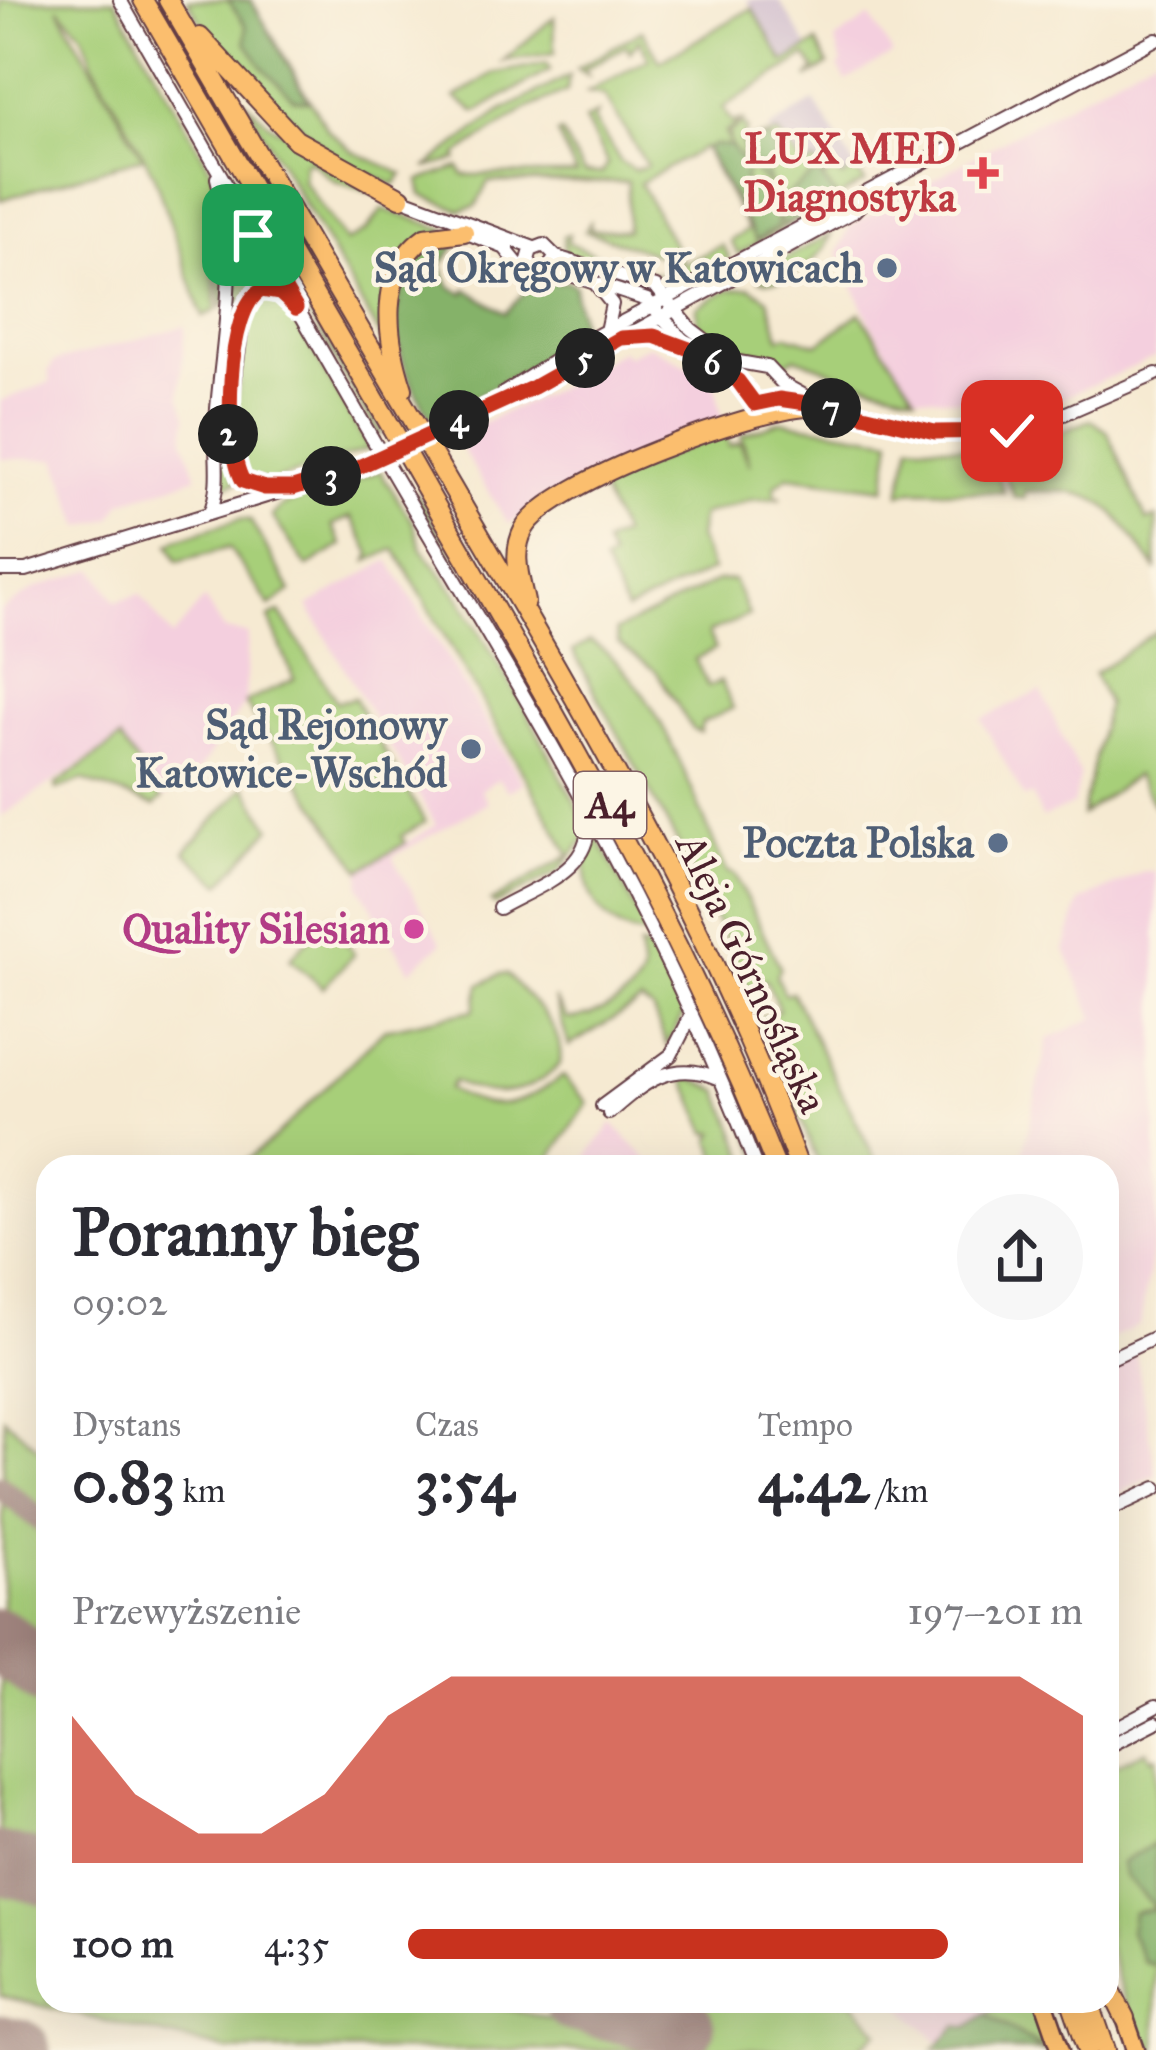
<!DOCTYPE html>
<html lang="pl">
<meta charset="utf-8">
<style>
body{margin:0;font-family:"IM FELL Great Primer",serif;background:#f7f7f7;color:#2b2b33;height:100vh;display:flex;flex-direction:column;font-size:45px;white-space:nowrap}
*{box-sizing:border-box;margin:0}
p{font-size:39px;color:#7c7c81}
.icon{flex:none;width:66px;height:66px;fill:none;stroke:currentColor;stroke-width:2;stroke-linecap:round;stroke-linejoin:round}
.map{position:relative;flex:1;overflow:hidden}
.side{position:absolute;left:36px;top:1155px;width:1083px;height:858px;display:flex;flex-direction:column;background:#fff;border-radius:36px;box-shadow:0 12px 48px #0002}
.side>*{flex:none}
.pin{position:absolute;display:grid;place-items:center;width:102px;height:102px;color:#fff;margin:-51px;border-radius:24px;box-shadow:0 6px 18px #0006}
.km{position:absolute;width:60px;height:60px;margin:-30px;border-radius:50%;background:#222;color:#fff;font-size:33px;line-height:60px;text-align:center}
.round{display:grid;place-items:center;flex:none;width:126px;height:126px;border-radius:63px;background:#f7f7f7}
.head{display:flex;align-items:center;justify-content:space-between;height:204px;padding:0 36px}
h1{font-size:66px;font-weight:700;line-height:90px}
.metrics{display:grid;grid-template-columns:repeat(3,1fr);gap:18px;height:204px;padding:12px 36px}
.metrics div{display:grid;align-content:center}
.metrics b{font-size:60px;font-weight:700}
.metrics small{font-size:33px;font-weight:400}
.metrics p{font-size:33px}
.chart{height:336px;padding:24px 36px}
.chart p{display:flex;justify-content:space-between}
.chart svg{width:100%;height:216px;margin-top:12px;fill:#c8321e;opacity:.7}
ul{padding:0 36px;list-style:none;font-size:39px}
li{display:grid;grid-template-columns:192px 144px 1fr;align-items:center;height:90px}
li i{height:30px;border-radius:15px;background:#c8321e}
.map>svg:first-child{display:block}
.built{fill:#f4cfde}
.industrial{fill:#d0bdce}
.green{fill:#a7cf79;stroke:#787752;stroke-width:3}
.forest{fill:#85b269;stroke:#68684a;stroke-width:3}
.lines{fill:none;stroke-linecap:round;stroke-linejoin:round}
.taxiway{stroke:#a0847e;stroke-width:24}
.runway{stroke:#a0847e;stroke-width:63}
.tertiary-casing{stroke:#643d44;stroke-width:16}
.primary-casing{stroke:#643d44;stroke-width:21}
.trunk-casing{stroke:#643d44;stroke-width:21}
.motorway-casing{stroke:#643d44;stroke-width:22}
.tertiary{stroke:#fff;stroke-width:12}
.primary{stroke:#fbbe6e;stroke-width:16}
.trunk{stroke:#fbbe6e;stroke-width:16}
.motorway{stroke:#fbbe6e;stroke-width:18}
.tertiary-bridge-casing{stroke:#643d44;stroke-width:16;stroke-linecap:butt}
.motorway-bridge-casing{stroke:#643d44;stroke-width:22;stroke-linecap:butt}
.tertiary-bridge{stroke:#fff;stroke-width:12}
.motorway-bridge{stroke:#fbbe6e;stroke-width:18}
.route-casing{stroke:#fff;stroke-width:24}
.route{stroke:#c8321e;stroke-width:15}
.health-dot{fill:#e0444e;stroke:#fcf5e5;stroke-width:4.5}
.service-dot{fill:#5c6f8a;stroke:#fcf5e5;stroke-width:4.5}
.hotel-dot{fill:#d1479c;stroke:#fcf5e5;stroke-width:4.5}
.labels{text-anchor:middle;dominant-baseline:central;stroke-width:9;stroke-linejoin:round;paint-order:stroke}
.shield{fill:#fcf5e5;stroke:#7f5f63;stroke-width:3}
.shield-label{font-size:39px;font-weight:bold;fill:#4a1f2b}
.health-label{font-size:42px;font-weight:bold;fill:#be3a42;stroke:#fcf5e5;text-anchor:end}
.service-label{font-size:42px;font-weight:bold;fill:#4e5e75;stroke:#fcf5e5;text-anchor:end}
.hotel-label{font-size:42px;font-weight:bold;fill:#b23c85;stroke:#fcf5e5;text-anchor:end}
.street-label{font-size:42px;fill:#4a1f2b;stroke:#fcf5e5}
</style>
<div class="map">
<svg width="1156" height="2050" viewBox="0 0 1156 2050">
<rect width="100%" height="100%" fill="#fcf5e5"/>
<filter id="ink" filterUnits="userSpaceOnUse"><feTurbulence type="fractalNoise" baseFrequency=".00833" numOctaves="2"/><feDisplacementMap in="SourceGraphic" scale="24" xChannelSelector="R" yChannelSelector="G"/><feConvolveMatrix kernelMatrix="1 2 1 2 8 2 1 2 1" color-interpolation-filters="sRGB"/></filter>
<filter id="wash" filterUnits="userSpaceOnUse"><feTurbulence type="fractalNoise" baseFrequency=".004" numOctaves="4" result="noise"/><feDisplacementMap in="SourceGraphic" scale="48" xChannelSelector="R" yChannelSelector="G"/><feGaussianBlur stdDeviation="2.7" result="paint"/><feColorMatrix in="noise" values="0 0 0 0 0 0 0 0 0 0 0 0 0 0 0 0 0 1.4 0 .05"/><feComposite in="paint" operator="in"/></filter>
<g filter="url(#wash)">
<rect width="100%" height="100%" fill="#f6ead2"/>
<path class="built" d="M870,17L893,54L846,81L838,67L842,64L835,40Z
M1156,54V357L1032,411L977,408L976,402L915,395L871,324L838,253L849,227Z
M185,326L180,395L187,416L184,438L197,477L122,502L112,518L81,527L57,459H0V401L51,382L48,372L54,362Z
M649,345L714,380L723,421L508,524L454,436L558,388L622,350L626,356Z
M389,560L523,783L508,791L498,779L481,790L488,803L392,857L442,943L410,971L360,887L361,870L436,825L308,606Z
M95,569L116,602L140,594L172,637L204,599L224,630L248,634L245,703L195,776L162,799L119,739L0,817V611L36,588Z
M1041,691L1080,775L1073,805L1042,818L1032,795L1024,798L981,719Z
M1145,871L1156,872V1231L1140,1325L1110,1339L1107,1167H1020L1048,1039L1094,1018L1065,950L1079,902Z
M612,1123L655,1167H580Z
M1136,1354L1156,1475L1107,1500V1366Z
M895,2001H1005L968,2027L957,2026L940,2043Z"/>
<path class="industrial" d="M747,0H779L808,47L783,62Z
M814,101L865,182L838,197L816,162L805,167L778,134L767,131Z"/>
<path class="green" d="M0,0H115L212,171L221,210L226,301L221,307L210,202L216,310L203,317L153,173L95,67L83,34L58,7L143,157L0,200Z
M128,0L382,432L378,435Z
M187,0H251L327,129L352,151L403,174L395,185L340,163L216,46Z
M752,8L784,62L817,43L828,65L807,79L815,69L806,56L723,108L731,122L741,121L725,133L730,144L729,133L743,124L747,130L741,141L778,134L805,167L815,162L825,177L836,171L842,178L855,169L865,182L738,254L730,241L748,230L704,148L640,183L684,264L722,245L730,258L680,281L565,254L563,236L569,235L568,242L626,268L678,278L682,268L677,261L585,231L590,223L591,230H627L628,182H488L476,206L460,210L422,195L419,181L459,167L463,175L576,174L557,134L561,132L584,173H602L608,164L585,120L597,113L594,120L621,162L634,170L647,166L604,95L588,92L649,58L639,40L630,52L626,46L585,69L588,75L576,69L642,30L660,61Z
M554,17L555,53L503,61Z
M547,63L550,70L476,112L455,98L492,74Z
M569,76L567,91L525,110L457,155L458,160L425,168L500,112Z
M244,100L269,123L393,199L334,181L309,160L304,164L303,180L346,242L366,231L383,209L445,229L382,339Z
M232,206L275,284L256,285C218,306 224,445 236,483L224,486L221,436L237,297Z
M831,234C822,259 788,287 760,280L769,267Z
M750,287L768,299L780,338L787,335L818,344L860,313L915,395L855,380L796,357L784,364C756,342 735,365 698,323L697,307L727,290Z
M267,296L286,304L369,449L270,482L246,475L233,428L247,314Z
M1091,420L1107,431L1147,521L1156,517V569C1108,506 1110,488 1025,491L1024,498L1015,497L991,449L1039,441Z
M781,421L892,439L885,488L788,476L775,486V497L782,498L751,500L702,515L698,537L712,570L626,611L603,563L611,559L604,544L622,535L599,486L726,430L729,446L740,442L750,465L741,435Z
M911,443L988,449L1004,492L913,490L900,494Z
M380,471L413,523L422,549L458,595L528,714L583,817L585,839L559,871L495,905L491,902L570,855L561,839L395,549L368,561L371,553L351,517L332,525L342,545L307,567L272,516L283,505Z
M417,494C545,713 674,929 764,1167L677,967L617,848L414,498Z
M240,519L250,520L291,591L270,606L229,548L178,561L170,544L177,539Z
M733,580L749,615L708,633L715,649L695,659L708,687L721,681L733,708L702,723L700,732L693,730L656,671L618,643L616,631L717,581Z
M280,612L337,702L354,698L425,822L401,836L405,843L361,870L245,703L294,679L269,618Z
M1156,631V808L1136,775L1082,815L1107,703L1094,674Z
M590,641C661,683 690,795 727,872L735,875L780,967L776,976L784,994L792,992L879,1167H820L760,1018L779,1010L766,980L749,989L693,871L573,651Z
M120,739L162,799L154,806L83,780L57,790L56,785Z
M245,786L271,828L221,884L185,852Z
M594,830L648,933L646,935C613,933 586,905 586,869C586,856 593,843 594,830Z
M330,915L354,954L323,988L290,959Z
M639,947L656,951L684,1013L667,1045L652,1009L641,1002L569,1046L554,998L567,1019C592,1019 635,999 642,975C644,969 639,953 639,947Z
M500,974H507C532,1004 565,1024 560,1064C530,1096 492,1101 453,1081L449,1089C494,1116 522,1105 563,1076L588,1103L545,1167H237L271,1141L385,1029L474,1010L480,985Z
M683,1075L719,1090L750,1167H704L718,1159L711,1140L715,1133H708Z
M4,1418L48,1457V1852L0,1841Z
M1147,1750L1151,1758L1156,1756V1843L1121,1863L1126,1877L1156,1909L1144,1962L1156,1966V2050H1141L1107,1946V1769Z
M0,1887L48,1898V2001H475L677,2050H226L0,1996Z
M673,2001H852L879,2031L857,2050H684L695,2007Z
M1005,2001H1030L1047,2050L986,2014Z"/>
<path class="forest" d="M228,0H251L309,101L294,99L261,65L246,42V26Z
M769,137L779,160L765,166L770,186L753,171L758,164L751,169L747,164L751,156L744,159L742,143Z
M715,145L731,146L748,169L744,179L749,188L772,191L778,227L756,240L706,149Z
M817,172L836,196L782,226L775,192L784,204L785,196Z
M460,241L441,265L451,287L464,294L467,289L505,313L532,285L568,281L575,286C573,301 584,319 578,332C570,351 454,408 430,418C391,352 381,308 426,242Z
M1156,1843V1966L1144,1962L1130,1932L1133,1913L1156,1908L1126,1877L1121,1863Z
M986,2014L1040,2047L1044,2050L934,2049L957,2026L968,2027Z"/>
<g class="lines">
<path class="taxiway" d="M0,1487L48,1526"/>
<path class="runway" d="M0,1640L48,1677
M0,1863L48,1875
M575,2001L683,2027
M0,2046L19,2050"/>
</g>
</g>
<g filter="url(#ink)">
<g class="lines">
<defs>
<path id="tertiary" d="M120,0L372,438
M401,198L534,248
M464,232L508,249
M504,247L532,281L573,275
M556,257L544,273L535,272L528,260L531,250L544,245L556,257L656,287L691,329L733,361L767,367L783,384L821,405L906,427L971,435L1034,427L1156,374
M552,269L647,300L692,350L738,381L751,402L789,400L805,405
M594,282L612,304L606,331
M628,337L654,336L683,346
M504,393L579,345L1156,39
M280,488L243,480L228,427L245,304L263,290L285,298
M406,496C535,714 666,929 756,1167
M210,513C222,482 214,454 216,421C222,337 241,261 217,178
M0,570H26L354,469L534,387L854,211L874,191
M499,908C539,885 597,869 587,813
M602,1106L671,1055L692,1014
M609,1113C644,1082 673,1058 720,1079
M1107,1360L1156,1337
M1107,1511L1156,1488
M1107,1732L1156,1706
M1107,1747L1156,1722"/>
<path id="primary" d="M1044,2001L1061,2050"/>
<path id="trunk" d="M1125,2018L1136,2050"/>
<path id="motorway" d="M143,0L394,432
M168,0L413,420
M200,37L296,140L401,198
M403,389C387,340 376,272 425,237L464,232
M429,448C565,681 707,913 799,1167
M423,483C553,711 679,921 776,1167
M525,602C520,578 511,553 524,529C551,481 754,409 809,407
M1107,1982L1125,2018
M1071,2001L1088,2050
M1089,2001L1106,2050"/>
</defs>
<use href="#tertiary" class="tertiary-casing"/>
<use href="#primary" class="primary-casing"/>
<use href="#trunk" class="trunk-casing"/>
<use href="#motorway" class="motorway-casing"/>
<use href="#tertiary" class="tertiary"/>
<use href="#primary" class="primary"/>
<use href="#trunk" class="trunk"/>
<use href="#motorway" class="motorway"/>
<defs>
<path id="tertiary-bridge" d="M372,438L406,496"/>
<path id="motorway-bridge" d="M413,420L429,448
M394,432L423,483"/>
</defs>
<use href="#tertiary-bridge" class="tertiary-bridge-casing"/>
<use href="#motorway-bridge" class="motorway-bridge-casing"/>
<use href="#tertiary-bridge" class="tertiary-bridge"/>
<use href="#motorway-bridge" class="motorway-bridge"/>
</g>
</g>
<g class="lines" filter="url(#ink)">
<defs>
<path id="route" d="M253,235L296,308L280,293L262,290C225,307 223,447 243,481L265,488H293L354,469L534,387L621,338L654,336L692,350L738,381L755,404L779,399L821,405L935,432L1012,431"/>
</defs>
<use href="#route" class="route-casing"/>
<use href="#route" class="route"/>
</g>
<path class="health-dot" d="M977 155h12v12h12v12h-12v12h-12v-12h-12v-12h12z"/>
<g class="service-dot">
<circle cx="887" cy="268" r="12"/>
<circle cx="471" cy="749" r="12"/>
<circle cx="998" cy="843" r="12"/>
</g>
<circle class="hotel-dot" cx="414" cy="929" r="12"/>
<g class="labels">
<rect class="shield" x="574" y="772" width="72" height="66" rx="9"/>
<g class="shield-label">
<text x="610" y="805">A4</text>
</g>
<g class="health-label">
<text x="956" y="149">LUX MED<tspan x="956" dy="48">Diagnostyka</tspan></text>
</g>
<g class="service-label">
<text x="863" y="268">Sąd Okręgowy w Katowicach</text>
<text x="447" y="725">Sąd Rejonowy<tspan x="447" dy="48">Katowice-Wschód</tspan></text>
<text x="974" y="843">Poczta Polska</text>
</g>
<g class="hotel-label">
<text x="390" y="929">Quality Silesian</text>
</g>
<g class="street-label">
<text transform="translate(752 973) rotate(65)">Aleja Górnośląska</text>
</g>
</g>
</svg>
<div class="pin" style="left:253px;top:235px;background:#1e9e55"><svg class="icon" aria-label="arrive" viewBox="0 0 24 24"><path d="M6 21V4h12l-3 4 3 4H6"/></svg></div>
<div class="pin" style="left:1012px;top:431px;background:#d93025"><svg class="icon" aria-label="check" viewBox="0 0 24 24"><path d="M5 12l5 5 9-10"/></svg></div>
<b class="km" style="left:228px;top:434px">2</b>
<b class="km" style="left:331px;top:476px">3</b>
<b class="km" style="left:459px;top:420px">4</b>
<b class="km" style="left:585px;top:358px">5</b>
<b class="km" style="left:712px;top:363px">6</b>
<b class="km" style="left:831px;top:408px">7</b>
<section class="side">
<div class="head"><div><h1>Poranny bieg</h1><p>09:02</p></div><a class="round"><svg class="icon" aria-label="share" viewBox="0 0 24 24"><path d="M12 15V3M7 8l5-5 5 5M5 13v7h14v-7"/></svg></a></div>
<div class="metrics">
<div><p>Dystans</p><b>0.83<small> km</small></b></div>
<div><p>Czas</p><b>3:54</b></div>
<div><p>Tempo</p><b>4:42<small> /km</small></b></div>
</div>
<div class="chart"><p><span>Przewyższenie</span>197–201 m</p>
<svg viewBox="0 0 160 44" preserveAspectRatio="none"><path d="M0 44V14L10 30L20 38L30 38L40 30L50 14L60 6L70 6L80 6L90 6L100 6L110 6L120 6L130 6L140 6L150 6L160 14V44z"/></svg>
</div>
<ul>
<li><b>100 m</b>4:35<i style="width:80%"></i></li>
</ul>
</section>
</div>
